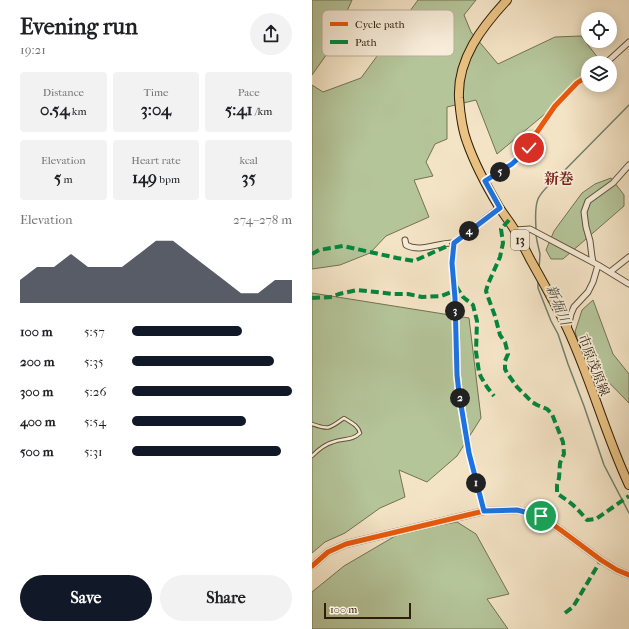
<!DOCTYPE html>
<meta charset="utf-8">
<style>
body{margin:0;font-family:"IM FELL French Canon","Noto Serif JP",serif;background:#f2f2f2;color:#202124;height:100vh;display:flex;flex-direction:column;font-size:15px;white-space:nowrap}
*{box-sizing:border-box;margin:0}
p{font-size:13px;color:#757577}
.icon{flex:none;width:22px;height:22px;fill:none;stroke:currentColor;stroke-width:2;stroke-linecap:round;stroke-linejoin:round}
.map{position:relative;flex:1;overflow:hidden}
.side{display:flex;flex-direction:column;background:#fff;width:312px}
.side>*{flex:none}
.buttons{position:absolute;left:269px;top:12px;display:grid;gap:8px}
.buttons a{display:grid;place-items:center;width:36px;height:36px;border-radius:50%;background:#fff;box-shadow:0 2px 10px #0003;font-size:20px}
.scale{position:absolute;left:12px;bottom:10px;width:87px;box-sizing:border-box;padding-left:4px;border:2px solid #2f1e09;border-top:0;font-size:11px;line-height:14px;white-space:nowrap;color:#2f1e09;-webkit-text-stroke:3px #f8edda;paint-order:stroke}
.pin{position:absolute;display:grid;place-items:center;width:34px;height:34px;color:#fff;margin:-17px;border:2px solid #fff;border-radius:50%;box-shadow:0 1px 4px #0007}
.km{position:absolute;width:20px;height:20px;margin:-10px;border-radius:50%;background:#222;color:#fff;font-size:11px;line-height:20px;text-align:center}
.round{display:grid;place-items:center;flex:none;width:42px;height:42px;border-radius:21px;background:#f2f2f2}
.summary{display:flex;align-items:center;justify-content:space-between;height:68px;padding:0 20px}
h1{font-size:22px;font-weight:700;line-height:30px}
.metrics{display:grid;grid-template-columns:repeat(3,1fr);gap:6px;height:68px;padding:4px 20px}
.metrics div{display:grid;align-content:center;border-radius:4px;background:#f2f2f2;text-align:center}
.metrics b{font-size:17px;font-weight:700}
.metrics small{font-size:11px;font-weight:400}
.metrics p{font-size:11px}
.chart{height:112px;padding:8px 20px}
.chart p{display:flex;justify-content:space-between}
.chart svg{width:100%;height:72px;margin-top:4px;fill:#111827;opacity:.7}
.cta{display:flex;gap:8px;margin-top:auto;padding:8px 20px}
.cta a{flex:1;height:46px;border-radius:24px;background:#111827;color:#fff;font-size:16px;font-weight:700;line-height:46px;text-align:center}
.cta a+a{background:#f2f2f2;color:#202124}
ul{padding:0 20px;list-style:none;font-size:13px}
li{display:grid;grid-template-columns:64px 48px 1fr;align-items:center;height:30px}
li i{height:10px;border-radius:5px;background:#111827}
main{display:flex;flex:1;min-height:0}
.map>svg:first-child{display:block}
.green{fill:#b5c59a;stroke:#727252}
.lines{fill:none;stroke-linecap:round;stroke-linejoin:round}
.stream{stroke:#707f6e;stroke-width:1.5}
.service-casing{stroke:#605038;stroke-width:4.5}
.minor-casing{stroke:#605038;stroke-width:7}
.tertiary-casing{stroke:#605038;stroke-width:8}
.primary-casing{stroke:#2f1e09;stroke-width:10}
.service{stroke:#f8edda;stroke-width:2.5}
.minor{stroke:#f8edda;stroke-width:5}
.tertiary{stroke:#f8edda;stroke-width:6}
.primary{stroke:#eac283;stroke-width:8}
.quiet{stroke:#00873e;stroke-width:4;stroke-dasharray:8 4;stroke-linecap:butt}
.cycleway-casing{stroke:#f8edda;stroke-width:8}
.cycleway{stroke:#e8590c;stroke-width:5}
.route-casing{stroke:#fff;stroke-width:8}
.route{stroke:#1a73e8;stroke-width:5}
.labels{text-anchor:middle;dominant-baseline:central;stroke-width:3.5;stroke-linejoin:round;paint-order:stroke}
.shield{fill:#f8edda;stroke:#6b5c48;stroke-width:1}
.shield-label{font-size:12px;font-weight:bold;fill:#2f1e09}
.street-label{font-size:13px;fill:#2f1e09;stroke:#f8edda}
.water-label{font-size:14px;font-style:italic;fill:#504e3c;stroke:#f8edda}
.quarter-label{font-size:15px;font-weight:bold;fill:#7a1f14;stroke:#f8edda}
.key{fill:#f8edda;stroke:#bcaf9b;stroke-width:1}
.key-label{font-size:11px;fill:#2f1e09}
</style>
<main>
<section class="side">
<div class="summary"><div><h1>Evening run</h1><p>19:21</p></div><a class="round"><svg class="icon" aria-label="share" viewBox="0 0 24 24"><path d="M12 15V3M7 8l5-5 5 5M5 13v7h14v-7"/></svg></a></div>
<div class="metrics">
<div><p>Distance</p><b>0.54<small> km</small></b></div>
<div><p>Time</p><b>3:04</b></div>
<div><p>Pace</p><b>5:41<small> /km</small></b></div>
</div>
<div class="metrics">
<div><p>Elevation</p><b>5<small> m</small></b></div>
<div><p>Heart rate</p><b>149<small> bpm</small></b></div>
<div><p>kcal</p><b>35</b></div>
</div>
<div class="chart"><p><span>Elevation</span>274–278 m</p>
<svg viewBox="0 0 160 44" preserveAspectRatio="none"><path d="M0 44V30L10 22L20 22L30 14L40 22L50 22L60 22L70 14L80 6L90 6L100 14L110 22L120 30L130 38L140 38L150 30L160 30V44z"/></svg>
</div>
<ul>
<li><b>100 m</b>5:57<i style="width:69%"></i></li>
<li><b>200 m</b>5:35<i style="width:89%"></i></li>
<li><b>300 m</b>5:26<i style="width:100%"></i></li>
<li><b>400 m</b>5:54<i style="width:71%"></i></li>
<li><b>500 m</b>5:31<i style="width:93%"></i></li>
</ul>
<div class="cta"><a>Save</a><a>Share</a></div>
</section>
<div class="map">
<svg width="317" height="629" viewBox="0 0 317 629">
<rect width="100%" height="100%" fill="#f4e4c6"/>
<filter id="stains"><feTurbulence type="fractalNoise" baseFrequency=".005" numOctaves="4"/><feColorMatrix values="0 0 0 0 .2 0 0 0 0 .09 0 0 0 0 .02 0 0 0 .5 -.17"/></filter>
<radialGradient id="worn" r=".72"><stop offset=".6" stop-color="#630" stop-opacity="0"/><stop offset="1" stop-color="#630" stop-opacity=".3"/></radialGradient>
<path class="green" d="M0,0H40L17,51L0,75Z
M106,0H164L152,15L159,32L186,64L243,37L269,36L290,63H276V78L185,154L164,100L135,107V139L123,144L114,162L121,176L102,180L117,217L74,236L58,253L28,265L0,269V85L11,92L49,78Z
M299,178L312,195V206L251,259H239L234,250L242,231L270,193L283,184Z
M0,293L157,318L169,418L145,456L115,482L87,470L93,497L68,508L33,533L13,542L0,553Z
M281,300L301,354L317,374V403L271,356L263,332L270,310Z
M145,522L164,534L197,594L175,599L196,629H0V592L32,566L90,532Z"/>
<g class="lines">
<path class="stream" d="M224,231C224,221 222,209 226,199C230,190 241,181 248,175L317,105
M224,235L225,241L228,254L227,269
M226,281V288L239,321L246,334L256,364L272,406L292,465L317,513"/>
<defs>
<path id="service" d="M0,424C17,430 17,429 32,418C38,422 46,425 48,433C40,441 31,438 21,442C13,444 6,450 0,456"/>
<path id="minor" d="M294,63L317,42
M173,181L200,164L217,149L223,135L243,106L265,83L276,76
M203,230L218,229L286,265L317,284
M93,240L94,245C108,253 127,242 142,243L188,207
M142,243L140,263L143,298L145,375L147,393L157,453L172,511
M281,262L280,257L278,241L274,227L272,212L276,201L301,183L317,165
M298,272L317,257
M256,328L259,314L262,307L276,292L281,282L286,265"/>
<path id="tertiary" d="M0,566L16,552L34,544L172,511L205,510L229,516L250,531L289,560L305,570L317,575"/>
<path id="primary" d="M195,0C170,27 145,59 147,98C148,111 150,129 155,142C163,165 175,187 187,207C192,215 198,222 202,229C208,239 213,249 218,259C231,282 244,305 255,328C279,379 293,434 317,485"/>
</defs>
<use href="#service" class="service-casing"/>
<use href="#minor" class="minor-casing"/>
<use href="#tertiary" class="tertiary-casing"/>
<use href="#primary" class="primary-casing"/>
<use href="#service" class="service"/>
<use href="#minor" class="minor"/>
<use href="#tertiary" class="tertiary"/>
<use href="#primary" class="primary"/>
<path class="quiet" d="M197,220L189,229L191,243L188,257L176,284L174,291L176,297L183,316L188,335L193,342L196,354L193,361V369L195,373L205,387L220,402L225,405L235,409L240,414L251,442L252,454L248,463L247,478L245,485V493C248,496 252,498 256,501C263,506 269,513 275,520L284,519L317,496
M0,254L7,250L31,246L85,258L102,261L142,243
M144,286L151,297L161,305L165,321L164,352L167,372L169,377L175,387L182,396
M0,298L20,297L27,294L45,290L82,294H96L110,297L129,296L142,291
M253,613L261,607L289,560"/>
<defs>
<path id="cycleway" d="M173,181L200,164L217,149L223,135L243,106L265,83L276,76
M142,243L140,263L143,298L145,375L147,393L157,453L172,511
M0,566L16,552L34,544L172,511L205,510L229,516L250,531L289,560L305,570L317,575"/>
</defs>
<use href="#cycleway" class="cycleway-casing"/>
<use href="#cycleway" class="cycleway"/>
</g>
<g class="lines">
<defs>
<path id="route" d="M217,148L200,164L173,181L188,208L142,243L140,263L143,298L145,375L147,393L157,453L172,511L205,510L229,516"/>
</defs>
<use href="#route" class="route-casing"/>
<use href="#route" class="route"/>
</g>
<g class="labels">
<rect class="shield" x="199" y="230" width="18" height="20" rx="3"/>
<g class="shield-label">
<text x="208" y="240">13</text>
</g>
<g class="street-label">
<text transform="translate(282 365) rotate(69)">市原茂原線</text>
</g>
<g class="water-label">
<text transform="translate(246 305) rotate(68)">新堀川</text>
</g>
<g class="quarter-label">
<text x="247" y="179">新巻</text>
</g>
</g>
<rect x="10" y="10" width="132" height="46" rx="6" class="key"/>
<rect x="18" y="22" width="18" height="4" fill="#e8590c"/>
<rect x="18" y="40" width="18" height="4" fill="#00873e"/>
<g class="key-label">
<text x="43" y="28">Cycle path</text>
<text x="43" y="46">Path</text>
</g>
<rect width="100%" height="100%" filter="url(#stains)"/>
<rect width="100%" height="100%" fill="url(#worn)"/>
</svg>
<div class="buttons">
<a><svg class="icon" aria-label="locate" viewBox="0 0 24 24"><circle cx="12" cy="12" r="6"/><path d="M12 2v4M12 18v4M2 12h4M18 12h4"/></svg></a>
<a><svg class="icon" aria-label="layers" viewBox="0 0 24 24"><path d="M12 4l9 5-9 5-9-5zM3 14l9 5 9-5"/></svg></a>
</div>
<div class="scale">100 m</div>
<div class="pin" style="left:229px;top:516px;background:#1e9e55"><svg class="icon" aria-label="arrive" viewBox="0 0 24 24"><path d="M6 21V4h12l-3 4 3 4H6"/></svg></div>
<div class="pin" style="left:217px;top:148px;background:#d93025"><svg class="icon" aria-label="check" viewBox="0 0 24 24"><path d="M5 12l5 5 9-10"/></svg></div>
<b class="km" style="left:164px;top:483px">1</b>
<b class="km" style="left:148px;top:398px">2</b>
<b class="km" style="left:143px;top:311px">3</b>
<b class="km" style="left:157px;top:231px">4</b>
<b class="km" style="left:188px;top:172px">5</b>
</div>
</main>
